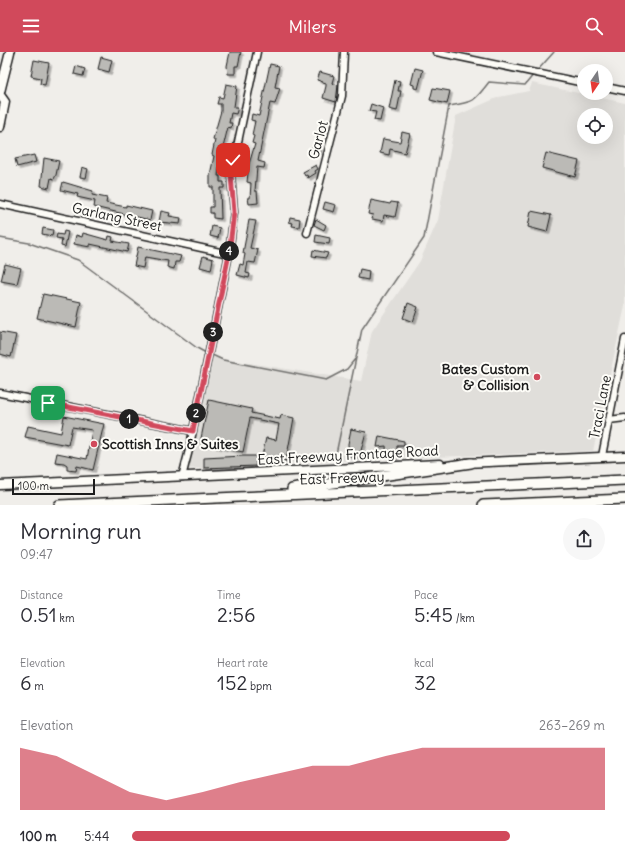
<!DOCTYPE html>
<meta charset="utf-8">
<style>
body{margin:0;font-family:Delius,sans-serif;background:#f7f7f7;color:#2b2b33;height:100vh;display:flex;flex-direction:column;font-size:15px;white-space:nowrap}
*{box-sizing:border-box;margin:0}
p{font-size:13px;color:#7c7c81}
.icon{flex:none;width:22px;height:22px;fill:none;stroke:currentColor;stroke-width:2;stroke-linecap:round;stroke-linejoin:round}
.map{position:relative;height:453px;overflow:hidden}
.side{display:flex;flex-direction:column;background:#fff;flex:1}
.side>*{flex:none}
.needle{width:26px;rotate:193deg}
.tools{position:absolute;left:577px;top:12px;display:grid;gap:8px}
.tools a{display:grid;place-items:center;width:36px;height:36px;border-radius:50%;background:#fff;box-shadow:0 4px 16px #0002;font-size:20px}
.scale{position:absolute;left:12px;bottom:10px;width:83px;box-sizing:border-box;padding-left:4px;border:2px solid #1c1c1c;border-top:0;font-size:11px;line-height:14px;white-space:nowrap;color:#1c1c1c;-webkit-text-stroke:3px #fdfcf7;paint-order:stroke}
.pin{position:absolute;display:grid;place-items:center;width:34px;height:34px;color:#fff;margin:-17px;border-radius:8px;box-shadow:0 2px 6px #0006}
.km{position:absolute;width:20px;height:20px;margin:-10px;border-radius:50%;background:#222;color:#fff;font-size:11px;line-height:20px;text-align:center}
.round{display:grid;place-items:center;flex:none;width:42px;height:42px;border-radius:21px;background:#f7f7f7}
.overview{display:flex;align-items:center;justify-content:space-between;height:68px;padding:0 20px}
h1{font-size:22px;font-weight:600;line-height:30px}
.stats{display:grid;grid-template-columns:repeat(3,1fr);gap:6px;height:68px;padding:4px 20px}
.stats div{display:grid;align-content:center}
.stats b{font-size:20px;font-weight:600}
.stats small{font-size:11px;font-weight:400}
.stats p{font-size:11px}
.chart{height:112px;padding:8px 20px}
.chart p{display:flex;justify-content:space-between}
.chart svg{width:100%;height:72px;margin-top:4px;fill:#d1495b;opacity:.7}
ul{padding:0 20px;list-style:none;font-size:13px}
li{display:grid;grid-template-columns:64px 48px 1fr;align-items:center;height:30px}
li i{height:10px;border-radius:5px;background:#d1495b}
header{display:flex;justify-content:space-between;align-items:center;height:52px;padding:0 20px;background:#d1495b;color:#fff;font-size:18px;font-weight:600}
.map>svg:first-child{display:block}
.built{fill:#e0deda;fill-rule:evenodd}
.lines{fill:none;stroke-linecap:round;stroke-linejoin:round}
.stream{stroke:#706f6d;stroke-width:1.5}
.building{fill:#bbbab6;stroke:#1c1c1c;filter:url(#shadow)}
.minor-casing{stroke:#1c1c1c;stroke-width:9}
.major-casing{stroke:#1c1c1c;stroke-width:11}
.highway-casing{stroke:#1c1c1c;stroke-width:12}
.minor{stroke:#fdfcf7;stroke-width:6}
.major{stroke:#fdfcf7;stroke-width:8}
.highway{stroke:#fdfcf7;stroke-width:9}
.route-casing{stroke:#fff;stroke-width:8}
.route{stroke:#d1495b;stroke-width:5}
.poi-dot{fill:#d1495b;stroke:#fdfcf7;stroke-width:1.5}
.labels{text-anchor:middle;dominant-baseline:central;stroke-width:4;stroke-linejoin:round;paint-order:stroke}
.street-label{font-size:14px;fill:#1c1c1c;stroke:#fdfcf7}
.poi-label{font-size:14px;font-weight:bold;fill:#1c1c1c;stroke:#fdfcf7;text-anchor:end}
</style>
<header><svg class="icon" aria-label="menu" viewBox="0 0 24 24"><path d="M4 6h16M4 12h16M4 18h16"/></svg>Milers<svg class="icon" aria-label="search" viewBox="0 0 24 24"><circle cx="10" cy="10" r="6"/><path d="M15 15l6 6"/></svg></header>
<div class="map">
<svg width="625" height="453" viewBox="0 0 625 453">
<defs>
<filter id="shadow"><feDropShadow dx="2.5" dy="2.5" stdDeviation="0" flood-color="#0004"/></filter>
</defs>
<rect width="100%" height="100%" fill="#f0eeea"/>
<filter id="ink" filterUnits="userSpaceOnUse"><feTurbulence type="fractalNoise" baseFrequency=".025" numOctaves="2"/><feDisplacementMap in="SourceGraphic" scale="8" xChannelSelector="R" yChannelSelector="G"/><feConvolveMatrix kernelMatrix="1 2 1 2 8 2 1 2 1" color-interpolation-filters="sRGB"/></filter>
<g filter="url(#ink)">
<path class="built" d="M532,31L625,51V254L593,399L378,407L189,417L212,305L361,329L372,279L420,209L438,168L456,64L499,45L529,39ZM584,63H606V85H584Z"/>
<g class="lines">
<path class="stream" d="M537,19L554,0
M0,186L29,191L78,208L197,296L206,301
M210,302L223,308L326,328L347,317L355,307
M336,402L362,277L424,186L449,54C474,50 474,50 489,30L525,33L534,22"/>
</g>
<path class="building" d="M230,0H241L238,14H235V22H228L227,14Z
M101,5L112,8L109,20L98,17Z
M34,8L49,11L45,33L40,32L41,26L31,24Z
M270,12L279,14L275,35L280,36L275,52L270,51L258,109L265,111L264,116L257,115L255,139H257L258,151L249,152L248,146H250L251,131L247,130L249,112L255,92L252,91L254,84L252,83L255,69L251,68L252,62L259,64Z
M76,14L85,17L83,24L74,22Z
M415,16L423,18L418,37L414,36V33L411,32Z
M320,20L334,24L332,31L338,33L336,50L323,46L326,34V31L317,28Z
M395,28L400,29L398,39H401L397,59L389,57Z
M226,32L237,34L234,55H238L236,62L231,61L229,71H232L231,76L228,75L220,108L218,124H220V130H224V136H220L221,167L213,166V161H210V155H213V135H210V123L214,104L212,103L215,88L213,87L221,59V52H217L219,45L223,46Z
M433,36L450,39L447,52L430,48Z
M371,52L383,56L380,69L374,68L376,60L369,59Z
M402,80L410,82L405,101L390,97L389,103L380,101L383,87L400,90Z
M319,94L320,100L311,102L310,96Z
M546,101L579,109L575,125L542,116Z
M34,103L36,110L17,115L15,107Z
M44,106L59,109L56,123L54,127L51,126L49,136L41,134Z
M316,113L318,117L315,119L316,121L308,126L307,123L305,124L303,120Z
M82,115L88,117L86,126L80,125Z
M63,130L93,139L92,143L107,146L106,151L126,155V153L152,159L150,168L94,155L95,149L77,145L78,142L61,138Z
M371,148L390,152L391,150L398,151L395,165L384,163L383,169L372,167L373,163L368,162Z
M325,150L336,153L334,160L323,157Z
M161,159L170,161L169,164L181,166L180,172L159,170Z
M531,159L551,163L547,180L528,175Z
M290,165L300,167L299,175L292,174L293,171L289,170Z
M316,167L326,173L324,178L314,173Z
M249,168L256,169L250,196L258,198L255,211L248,210L246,221L250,222L249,226L237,223L240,212L243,213L245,202L243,201Z
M212,174L220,176L218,186L210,184Z
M43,176L53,178L52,184L42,182Z
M64,179L68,180L65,195L61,194L62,187L56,186L57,182L63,183Z
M83,181L108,188L109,184L113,185L112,189L129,192L127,200L90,192V195L74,192L76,183L82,185Z
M316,183L330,186L329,192L315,190Z
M138,195L181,204L179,210H175L174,217L167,215L168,209L145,205L143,216L134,214Z
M313,198L328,201L326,206L312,204Z
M203,204L213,207L211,218L200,215Z
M5,212L21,216L17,232L1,229Z
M360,217L369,219L368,228L358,226Z
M43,242L81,250L76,275L37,266Z
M408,251L418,255L413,270L403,266Z
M0,280L16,283L11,305L0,302Z
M209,348L252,357L251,361L280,367L281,363L294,366L286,409L262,404L266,386L276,388L279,372L250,366L243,400L200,391Z
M64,364L104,372L93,418L77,414L76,419L67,418V413L64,411L55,410L57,401L87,407L92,378L72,375L68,393L25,385L28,374L61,381Z
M351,377L366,380L359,406L349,404L348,392Z
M379,384L404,389V394H397V405L387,406L386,394L377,395Z
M243,404H256V414L204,416V406Z"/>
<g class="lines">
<defs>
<path id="minor" d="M436,0L584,31
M606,35L625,39
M0,152L229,202
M307,181L342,44L344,0
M0,341L193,379
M609,368L625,366
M602,404L625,287
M182,425L189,398L229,202L234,160L231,123L257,0"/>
<path id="major" d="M0,40L10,0
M0,43L5,50L0,75
M466,411L625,404
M0,433L440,412"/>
<path id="highway" d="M292,437L471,411
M59,453L625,428
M483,453L625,447"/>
</defs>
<use href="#minor" class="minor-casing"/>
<use href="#major" class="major-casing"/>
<use href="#highway" class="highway-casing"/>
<use href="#minor" class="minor"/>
<use href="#major" class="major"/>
<use href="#highway" class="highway"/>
</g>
</g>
<g class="lines" filter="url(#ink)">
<defs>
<path id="route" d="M48,351L193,379L229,202L234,160L231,123L233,108"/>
</defs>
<use href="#route" class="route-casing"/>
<use href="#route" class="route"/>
</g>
<g class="poi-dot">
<circle cx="537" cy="325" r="4"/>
<circle cx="94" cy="392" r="4"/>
</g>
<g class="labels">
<g class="street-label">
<text transform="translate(318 88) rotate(-75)">Garlot</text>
<text transform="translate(117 165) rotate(12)">Garlang Street</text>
<text transform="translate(600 355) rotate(-79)">Traci Lane</text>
<text transform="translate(348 403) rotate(-3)">East Freeway Frontage Road</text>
<text transform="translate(342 426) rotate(-2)">East Freeway</text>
</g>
<g class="poi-label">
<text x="529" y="317">Bates Custom<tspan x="529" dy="16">&amp; Collision</tspan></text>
<text x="102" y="392" text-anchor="start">Scottish Inns &amp; Suites</text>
</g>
</g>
</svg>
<div class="tools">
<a><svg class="needle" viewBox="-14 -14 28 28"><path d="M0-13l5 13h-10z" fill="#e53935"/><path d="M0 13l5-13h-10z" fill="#7c7c81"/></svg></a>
<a><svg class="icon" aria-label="locate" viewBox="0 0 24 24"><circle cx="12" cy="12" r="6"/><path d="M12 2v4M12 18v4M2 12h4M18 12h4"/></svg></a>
</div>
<div class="scale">100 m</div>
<div class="pin" style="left:48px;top:351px;background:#1e9e55"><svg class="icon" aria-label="arrive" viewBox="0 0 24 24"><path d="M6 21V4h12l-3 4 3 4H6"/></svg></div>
<div class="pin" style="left:233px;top:108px;background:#d93025"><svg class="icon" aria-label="check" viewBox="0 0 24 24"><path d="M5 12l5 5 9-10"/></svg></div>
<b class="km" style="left:129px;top:367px">1</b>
<b class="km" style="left:196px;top:361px">2</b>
<b class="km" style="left:213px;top:280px">3</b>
<b class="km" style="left:229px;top:199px">4</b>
</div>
<section class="side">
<div class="overview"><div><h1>Morning run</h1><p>09:47</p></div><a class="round"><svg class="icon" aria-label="share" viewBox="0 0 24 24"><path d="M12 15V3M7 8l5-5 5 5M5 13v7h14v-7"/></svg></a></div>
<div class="stats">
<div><p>Distance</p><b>0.51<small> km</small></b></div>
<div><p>Time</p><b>2:56</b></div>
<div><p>Pace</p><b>5:45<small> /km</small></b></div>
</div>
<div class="stats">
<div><p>Elevation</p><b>6<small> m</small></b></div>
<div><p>Heart rate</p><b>152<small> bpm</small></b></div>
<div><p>kcal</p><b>32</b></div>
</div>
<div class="chart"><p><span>Elevation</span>263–269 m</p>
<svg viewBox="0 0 160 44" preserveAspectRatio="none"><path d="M0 44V6L10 11L20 22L30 33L40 38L50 33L60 27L70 22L80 17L90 17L100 11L110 6L120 6L130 6L140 6L150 6L160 6V44z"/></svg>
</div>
<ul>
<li><b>100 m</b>5:44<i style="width:80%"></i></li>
</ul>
</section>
